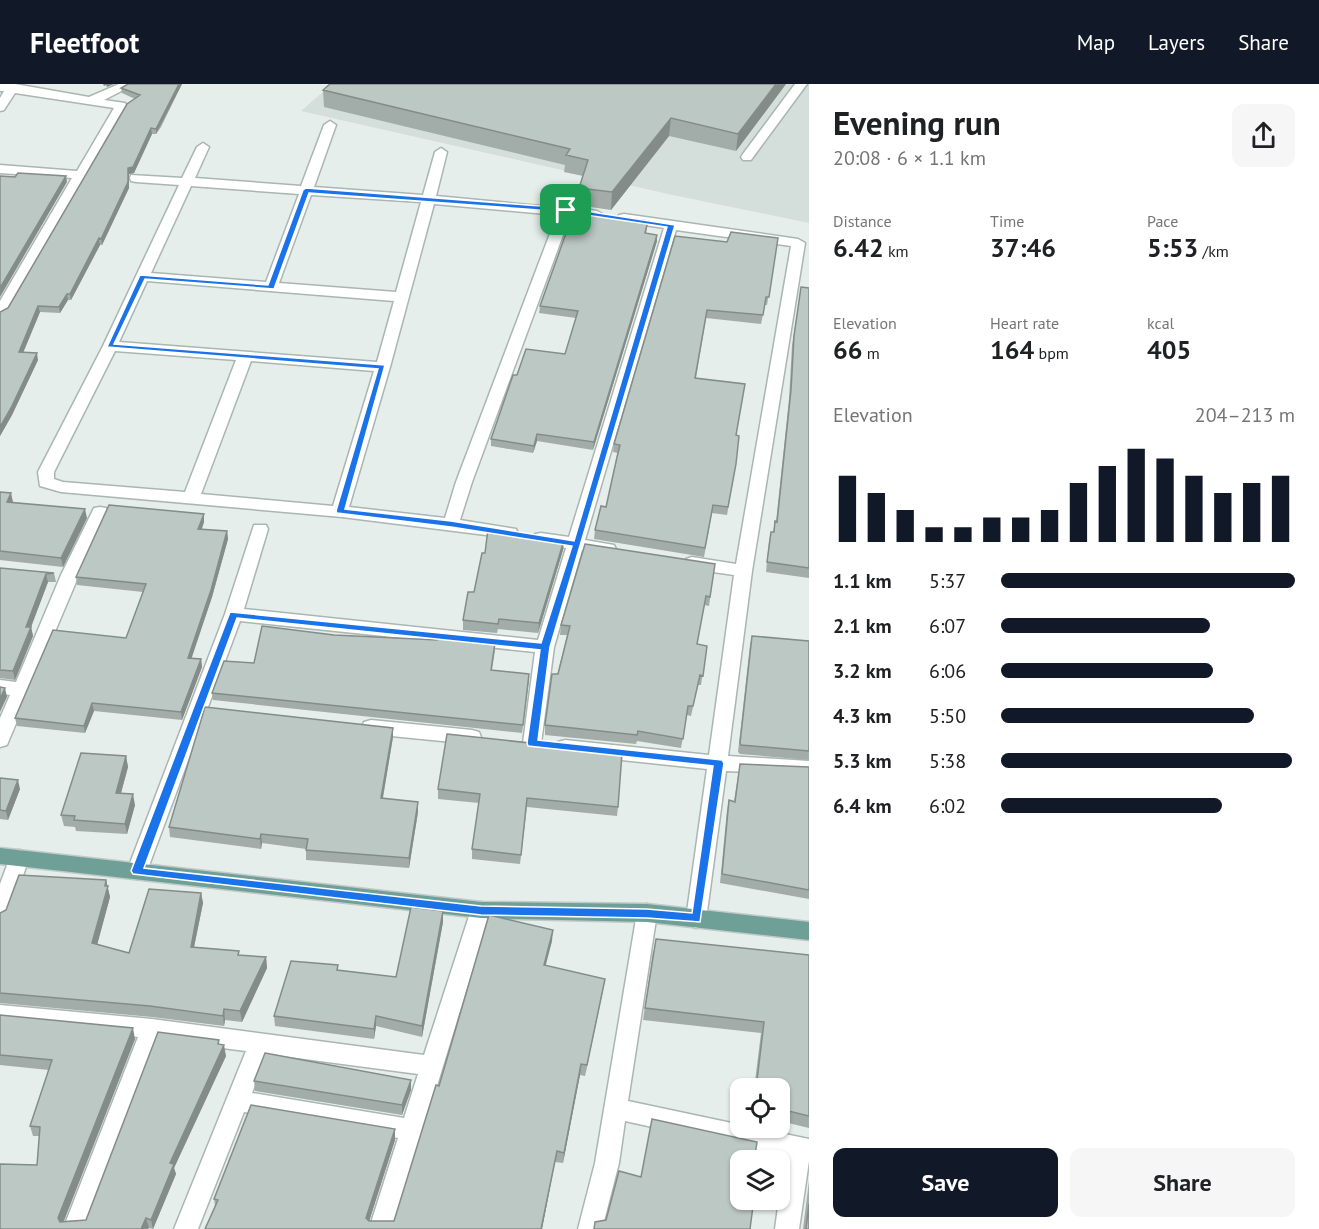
<!DOCTYPE html>
<meta charset="utf-8">
<style>
body{margin:0;font-family:"PT Sans",sans-serif;background:#f6f6f6;color:#202124;height:100vh;display:flex;flex-direction:column;font-size:22px;white-space:nowrap}
*{box-sizing:border-box;margin:0}
p{font-size:20px;color:#757577}
.icon{flex:none;width:33px;height:33px;fill:none;stroke:currentColor;stroke-width:2;stroke-linecap:round;stroke-linejoin:round}
.map{position:relative;flex:1;overflow:hidden}
.sheet{display:flex;flex-direction:column;background:#fff;width:510px}
.sheet>*{flex:none}
.fabs{position:absolute;left:730px;top:994px;display:grid;gap:12px}
.fabs a{display:grid;place-items:center;width:60px;height:60px;border-radius:12px;background:#fff;box-shadow:0 2px 4px #0004;font-size:30px}
.pin{position:absolute;display:grid;place-items:center;width:51px;height:51px;color:#fff;margin:-26px;border-radius:12px;box-shadow:0 3px 9px #0006}
.round{display:grid;place-items:center;flex:none;width:63px;height:63px;border-radius:12px;background:#f6f6f6}
.headline{display:flex;align-items:center;justify-content:space-between;height:102px;padding:0 24px}
h1{font-size:33px;font-weight:700;line-height:45px}
.metrics{display:grid;grid-template-columns:repeat(3,1fr);gap:9px;height:102px;padding:6px 24px}
.metrics div{display:grid;align-content:center}
.metrics b{font-size:26px;font-weight:700}
.metrics small{font-size:16px;font-weight:400}
.metrics p{font-size:16px}
.chart{height:168px;padding:12px 24px}
.chart p{display:flex;justify-content:space-between}
.chart svg{width:100%;height:108px;margin-top:6px;stroke:#111827;stroke-width:6}
.button{display:flex;gap:12px;margin-top:auto;padding:12px 24px}
.button a{flex:1;height:69px;border-radius:12px;background:#111827;color:#fff;font-size:24px;font-weight:700;line-height:69px;text-align:center}
.button a+a{background:#f6f6f6;color:#202124}
ul{padding:0 24px;list-style:none;font-size:20px}
li{display:grid;grid-template-columns:96px 72px 1fr;align-items:center;height:45px}
li i{height:15px;border-radius:8px;background:#111827}
header{display:flex;align-items:center;gap:36px;box-sizing:border-box;height:84px;padding:0 30px;background:#111827;color:#fff}
header strong{font-size:28px}
nav{display:flex;gap:33px;margin-inline-start:auto;font-size:21px}
main{display:flex;flex:1;min-height:0}
.map>svg:first-child{display:block}
.built{fill:#d4deda}
.lines{fill:none;stroke-linecap:round;stroke-linejoin:round}
.minor-casing{stroke:#a9b6b2;stroke-width:3}
.major-casing{stroke:#c2c9c8;stroke-width:3}
.minor{fill:#fff;fill-rule:evenodd}
.major{fill:#6ea097;fill-rule:evenodd}
.wall{fill:#a2aca9}
.shaded-wall{fill:#848c89}
.building{fill:#bcc8c4;stroke:#848c89;stroke-width:1.5}
.route{fill:#1a73e8;stroke:#fff;stroke-width:1.5;fill-rule:evenodd}
</style>
<header>
<strong>Fleetfoot</strong>
<nav><a>Map</a><a>Layers</a><a>Share</a></nav>
</header>
<main>
<div class="map">
<svg width="809" height="1145" viewBox="0 0 809 1145">
<rect width="100%" height="100%" fill="#e6eeeb"/>
<path class="built" d="M332,0H809V139L668,110L301,27Z"/>
<g class="lines">
<defs>
<path id="minor" d="M0,0H15L89,13L119,0H135L104,16L125,19L127,22L7,229L0,233V217L72,94L0,89V81L77,87L114,24L15,9L4,26L0,27V14L4,7H0Z
M795,0H807L751,76H743L741,73L743,70Z
M330,37L336,41L314,103L423,111L435,68L441,64L447,68L436,112L561,124L566,122L597,127L604,131L597,135L570,132L472,398L460,436L516,445L518,449L516,453L510,454L342,433L61,408L40,402L38,388L103,262L179,101L136,98L131,97L130,94L131,91L182,94L197,63L203,59L209,63L195,94L301,102L324,41ZM191,102L299,110L266,198L151,189ZM311,111L421,118L396,208L279,199ZM434,120L557,131L456,398L445,434L349,423L390,283ZM147,197L394,217L377,278L119,258ZM115,267L236,276L185,408L63,398L54,395V388ZM251,277L374,287L333,422L201,410Z
M624,130L798,155L805,159L752,487L728,672L809,677V691L726,687L706,835L703,841L696,844L689,841L686,835L707,685L565,670L558,668L556,663L558,658L565,656L709,671L734,491L692,485L686,483L684,479L686,475L692,473L736,480L791,162L676,146L585,456L614,461L616,465L614,469L608,471L582,466L554,563L541,659L539,664L532,666L525,664L523,659L535,568L240,537L147,787L144,793L137,795L130,793L127,787L225,530L254,441H266L268,445L244,525L538,556L566,464L535,458L533,454L535,450L541,449L569,453L664,144L619,137L617,134L619,131Z
M100,423L106,424L108,428L79,491L9,656L7,661L0,663V634L10,611L0,610V596L16,598L61,491L92,428L94,424Z
M371,636L472,646L479,648L481,653L479,658L472,660L371,650L364,648L362,643L364,638Z
M19,766L26,768L29,774L10,830L7,836L0,839V800L12,768Z
M481,818L488,820L491,826L393,1145H369L398,1054L244,1028L198,1145H174L246,967L159,956L87,1145H63L138,953L0,939V921L152,935L424,971L471,826L474,820ZM267,970L418,990L404,1034L252,1009Z
M647,820L654,823L657,829L628,1017L741,1041V1044H756L809,1055V1077L799,1145H775L785,1072L625,1037L619,1079L602,1145H578L595,1079L637,829L640,823Z"/>
<path id="major" d="M0,764L481,818L647,820L809,838V856L647,838L481,834L0,780Z"/>
</defs>
<use href="#minor" class="minor-casing"/>
<use href="#major" class="major-casing"/>
<use href="#minor" class="minor"/>
<use href="#major" class="major"/>
</g>
<path class="wall" d="M128,0H182L161,43L156,50H152L134,89L129,90V104L102,161H100L71,216H68L60,229L40,228L23,268L38,276L12,331L0,352V228L8,224L135,15L122,9L121,4Z
M786,0L736,67L669,52L611,126L577,121L579,104L583,92L564,88L565,81L324,23L323,6Z
M647,144L646,149L657,157L593,366L537,357L533,369L491,362V355L517,291L565,270L576,234L539,229L540,222Z
M778,154L767,221H765L761,240L706,234L696,294L736,351V380L727,431L712,429L704,473L594,455L595,446L606,423L618,369L613,368L614,360L727,158Z
M801,203L809,204V494L766,488L769,457L771,448H773L775,437L776,438L789,315L792,261Z
M0,408L13,418L87,434L63,483L0,476Z
M204,430V438L202,445L227,447L228,455L212,513L191,574L201,575L202,583L182,636L94,627L85,649L17,642L15,634L126,554L143,508L77,501L76,493Z
M564,456L563,466L538,549L498,545L497,549L463,546V536L474,508L485,469Z
M715,480L709,522L704,521L697,560L707,562L701,601H698L691,632L687,631L681,664L637,657L636,660L545,651V641L567,551H560L561,541Z
M0,484L54,489L56,498H48L31,543L33,552L15,596L0,594Z
M752,552L809,557V676L740,670L738,668L750,561Z
M495,566L492,586L529,597L522,649L213,616L212,609L254,579Z
M393,653L383,714L418,728L409,784L306,776V765L262,759L261,765L170,753L169,743Z
M126,672L128,683L121,709L135,721L127,750L76,747L75,743L64,742L61,731Z
M740,680L809,683V815L720,799L727,726L729,716L734,717Z
M0,694L20,705L8,736L0,735Z
M438,705L618,723L617,732L527,723L520,780L472,775V765L479,719L438,715Z
M106,796L110,813L97,860L129,869L201,809L203,819L194,863L239,867V871L266,873L267,884L242,938L225,936L224,942L152,933L0,919V829Z
M443,827V838L422,953L376,942L374,955L275,942L274,932L338,881V886L396,893Z
M552,857L545,881L603,906L585,992L580,991L563,1079L555,1078L542,1145H205L215,1122L214,1115L395,1045V1056L369,1137H394L439,1002Z
M653,867L809,871V1044L780,1037V1005H754L761,949L643,936Z
M0,931L135,955L64,1137L86,1136L219,960L226,972L174,1084L176,1090L153,1145L149,1144L0,1145L37,1081L39,1052H33L30,1042L49,986L0,981Z
M254,997L411,1006L402,1031L255,1007Z
M809,1097V1145H803Z"/>
<path class="shaded-wall" d="M103,0H114L107,3L106,1L104,2Z
M179,0H182L156,50V45Z
M776,0H786L736,67L738,50Z
M671,34L669,52L611,126L612,108Z
M151,44L152,50L134,89L129,90V104L102,161L101,155L128,84Z
M66,92L67,98L0,213V204Z
M657,151V157L593,366L594,358Z
M99,154L100,161L71,216L70,210Z
M67,210L68,216L60,229L59,223Z
M38,222L40,228L21,274L19,268Z
M37,269L38,276L12,331L0,352V343Z
M537,350V357L533,369L534,362Z
M11,409L13,418H7Z
M85,425L87,434L63,483L61,474Z
M204,430V438L199,452L198,445Z
M227,447L228,455L212,513L189,582L188,574Z
M564,456L563,466L538,549L539,539Z
M46,490L48,498L31,543L33,552L15,596L13,587L26,543Z
M201,575L202,583L182,636L181,628Z
M5,604L7,613L0,628V615Z
M92,619L94,627L85,649L84,642Z
M393,644V653L381,724V714Z
M126,672L128,683L118,720L116,709Z
M18,696L20,705L8,736L6,727Z
M133,710L135,721L127,750L125,740Z
M418,718V728L409,784V774Z
M261,750L262,759L261,765L260,755Z
M106,796L110,813L95,869L92,859Z
M201,809L203,819L192,873L191,863Z
M443,827V838L422,953V942Z
M553,846L552,857L543,892L544,881Z
M266,873L267,884L242,938L240,927Z
M605,895L603,906L585,992L587,981Z
M224,925L225,936L224,942L223,932Z
M376,932V942L374,955V945Z
M133,944L135,955L61,1144L58,1134Z
M224,961L226,972L174,1084L176,1090L153,1145L151,1136L170,1079Z
M581,980L580,991L563,1079L564,1069Z
M411,996V1006L402,1031V1021Z
M395,1045V1056L367,1144L366,1134Z
M557,1067L542,1145H541Z
M146,1134L149,1144L148,1145H141Z"/>
<path class="building" d="M128,0H179L156,45L151,44L133,83L128,84V98L101,155L99,154L70,210H67L59,223L38,222L19,268L37,269L11,324L0,343V228L8,224L127,20L140,11L121,4Z
M330,0H776L738,50L671,34L612,108L579,104L588,76L566,71L570,65L323,6Z
M18,89L66,92L0,204V92L15,93Z
M574,127L648,137L645,149L657,151L594,358L537,350L534,362L491,355L513,291H517L526,265L565,270L578,227L540,222Z
M731,148L778,154L769,213H766L763,231L707,226L695,294L745,300L736,351L739,352L736,380L728,423L713,421L705,464L595,446L601,422L606,423L617,373L620,361L614,360L675,152L727,158Z
M801,203L809,204V484L767,478L771,448H774L775,437L777,438L791,306L794,252Z
M0,408L11,409L7,418L85,425L61,474L0,467Z
M109,421L204,430L198,445L227,447L211,506L188,574L201,575L181,628L92,619L84,642L15,634L53,546L126,554L146,500L76,493Z
M488,445L564,456L539,539L499,535L498,540L463,536L468,508H474L482,469H485Z
M585,460L715,480L710,513L706,512L697,560L707,562L703,592L700,591L693,622H688L683,655L638,647L637,651L545,641L552,590H558L570,542L561,541Z
M0,484L54,489L46,490L26,543H31L13,587L0,586Z
M262,542L334,551L437,556L438,553L495,559L491,586L529,590L523,641L212,609L224,577L254,579Z
M752,552L809,557V667L741,661L740,659Z
M0,603L5,604L0,615Z
M205,623L393,644L381,714L418,718L409,774L306,766L308,755L261,750L260,755L169,743Z
M447,650L622,669L618,723L527,714L521,771L472,765L480,710L438,705Z
M81,669L126,672L116,709L133,710L125,740L74,736L75,732L61,731Z
M740,680L809,683V806L722,790L729,716L735,718Z
M0,694L18,696L6,727L0,726Z
M19,791L106,796L105,802H108L92,859L129,869L149,805L201,809L191,863L239,867L238,871L266,873L240,927L224,925L223,932L150,922L0,909V829L6,826Z
M411,823L443,827L422,942L376,932L374,945L274,932L291,877L338,881L337,886L396,893Z
M489,831L553,846L544,881L605,895L587,981L581,980L564,1069L557,1067L541,1145H205L218,1116L214,1115L251,1021L395,1045L366,1134L369,1137H394L436,1001L439,1002Z
M656,855L809,871V1032L780,1025V1005H756L764,938L645,924Z
M0,931L133,944L58,1134L60,1138L86,1136L158,948L219,956L218,960L224,961L170,1079L174,1080L151,1136L146,1134L141,1145H0V1080L37,1081L40,1043L30,1042L52,976L0,971Z
M265,969L411,996L402,1021L254,997Z
M652,1035L757,1058L754,1077H741V1116H749L748,1121L753,1122L750,1145H594L595,1138L606,1136L619,1087L641,1093Z
M809,1120V1145H806Z"/>
<path class="route" d="M306,104L566,124L675,141L550,563L538,656L722,676L724,679L700,838L647,834L481,831L133,790L131,787L230,528L541,559L572,462L451,443L337,429L336,427L378,285L107,263L140,191L268,201L303,106ZM309,109L566,128L667,143L574,457L451,437L345,425L385,281L114,260L145,195L274,205ZM237,534L540,566L527,659L528,662L713,682L692,829L647,825L481,822L144,784Z"/>
</svg>
<div class="fabs">
<a><svg class="icon" aria-label="locate" viewBox="0 0 24 24"><circle cx="12" cy="12" r="6"/><path d="M12 2v4M12 18v4M2 12h4M18 12h4"/></svg></a>
<a><svg class="icon" aria-label="layers" viewBox="0 0 24 24"><path d="M12 4l9 5-9 5-9-5zM3 14l9 5 9-5"/></svg></a>
</div>
<div class="pin" style="left:566px;top:126px;background:#1e9e55"><svg class="icon" aria-label="arrive" viewBox="0 0 24 24"><path d="M6 21V4h12l-3 4 3 4H6"/></svg></div>
</div>
<section class="sheet">
<div class="headline"><div><h1>Evening run</h1><p>20:08 · 6 × 1.1 km</p></div><a class="round"><svg class="icon" aria-label="share" viewBox="0 0 24 24"><path d="M12 15V3M7 8l5-5 5 5M5 13v7h14v-7"/></svg></a></div>
<div class="metrics">
<div><p>Distance</p><b>6.42<small> km</small></b></div>
<div><p>Time</p><b>37:46</b></div>
<div><p>Pace</p><b>5:53<small> /km</small></b></div>
</div>
<div class="metrics">
<div><p>Elevation</p><b>66<small> m</small></b></div>
<div><p>Heart rate</p><b>164<small> bpm</small></b></div>
<div><p>kcal</p><b>405</b></div>
</div>
<div class="chart"><p><span>Elevation</span>204–213 m</p>
<svg viewBox="0 0 160 44" preserveAspectRatio="none"><path d="M5 44V17M15 44V24M25 44V31M35 44V38M45 44V38M55 44V34M65 44V34M75 44V31M85 44V20M95 44V13M105 44V6M115 44V10M125 44V17M135 44V24M145 44V20M155 44V17"/></svg>
</div>
<ul>
<li><b>1.1 km</b>5:37<i style="width:100%"></i></li>
<li><b>2.1 km</b>6:07<i style="width:71%"></i></li>
<li><b>3.2 km</b>6:06<i style="width:72%"></i></li>
<li><b>4.3 km</b>5:50<i style="width:86%"></i></li>
<li><b>5.3 km</b>5:38<i style="width:99%"></i></li>
<li><b>6.4 km</b>6:02<i style="width:75%"></i></li>
</ul>
<div class="button"><a>Save</a><a>Share</a></div>
</section>
</main>
